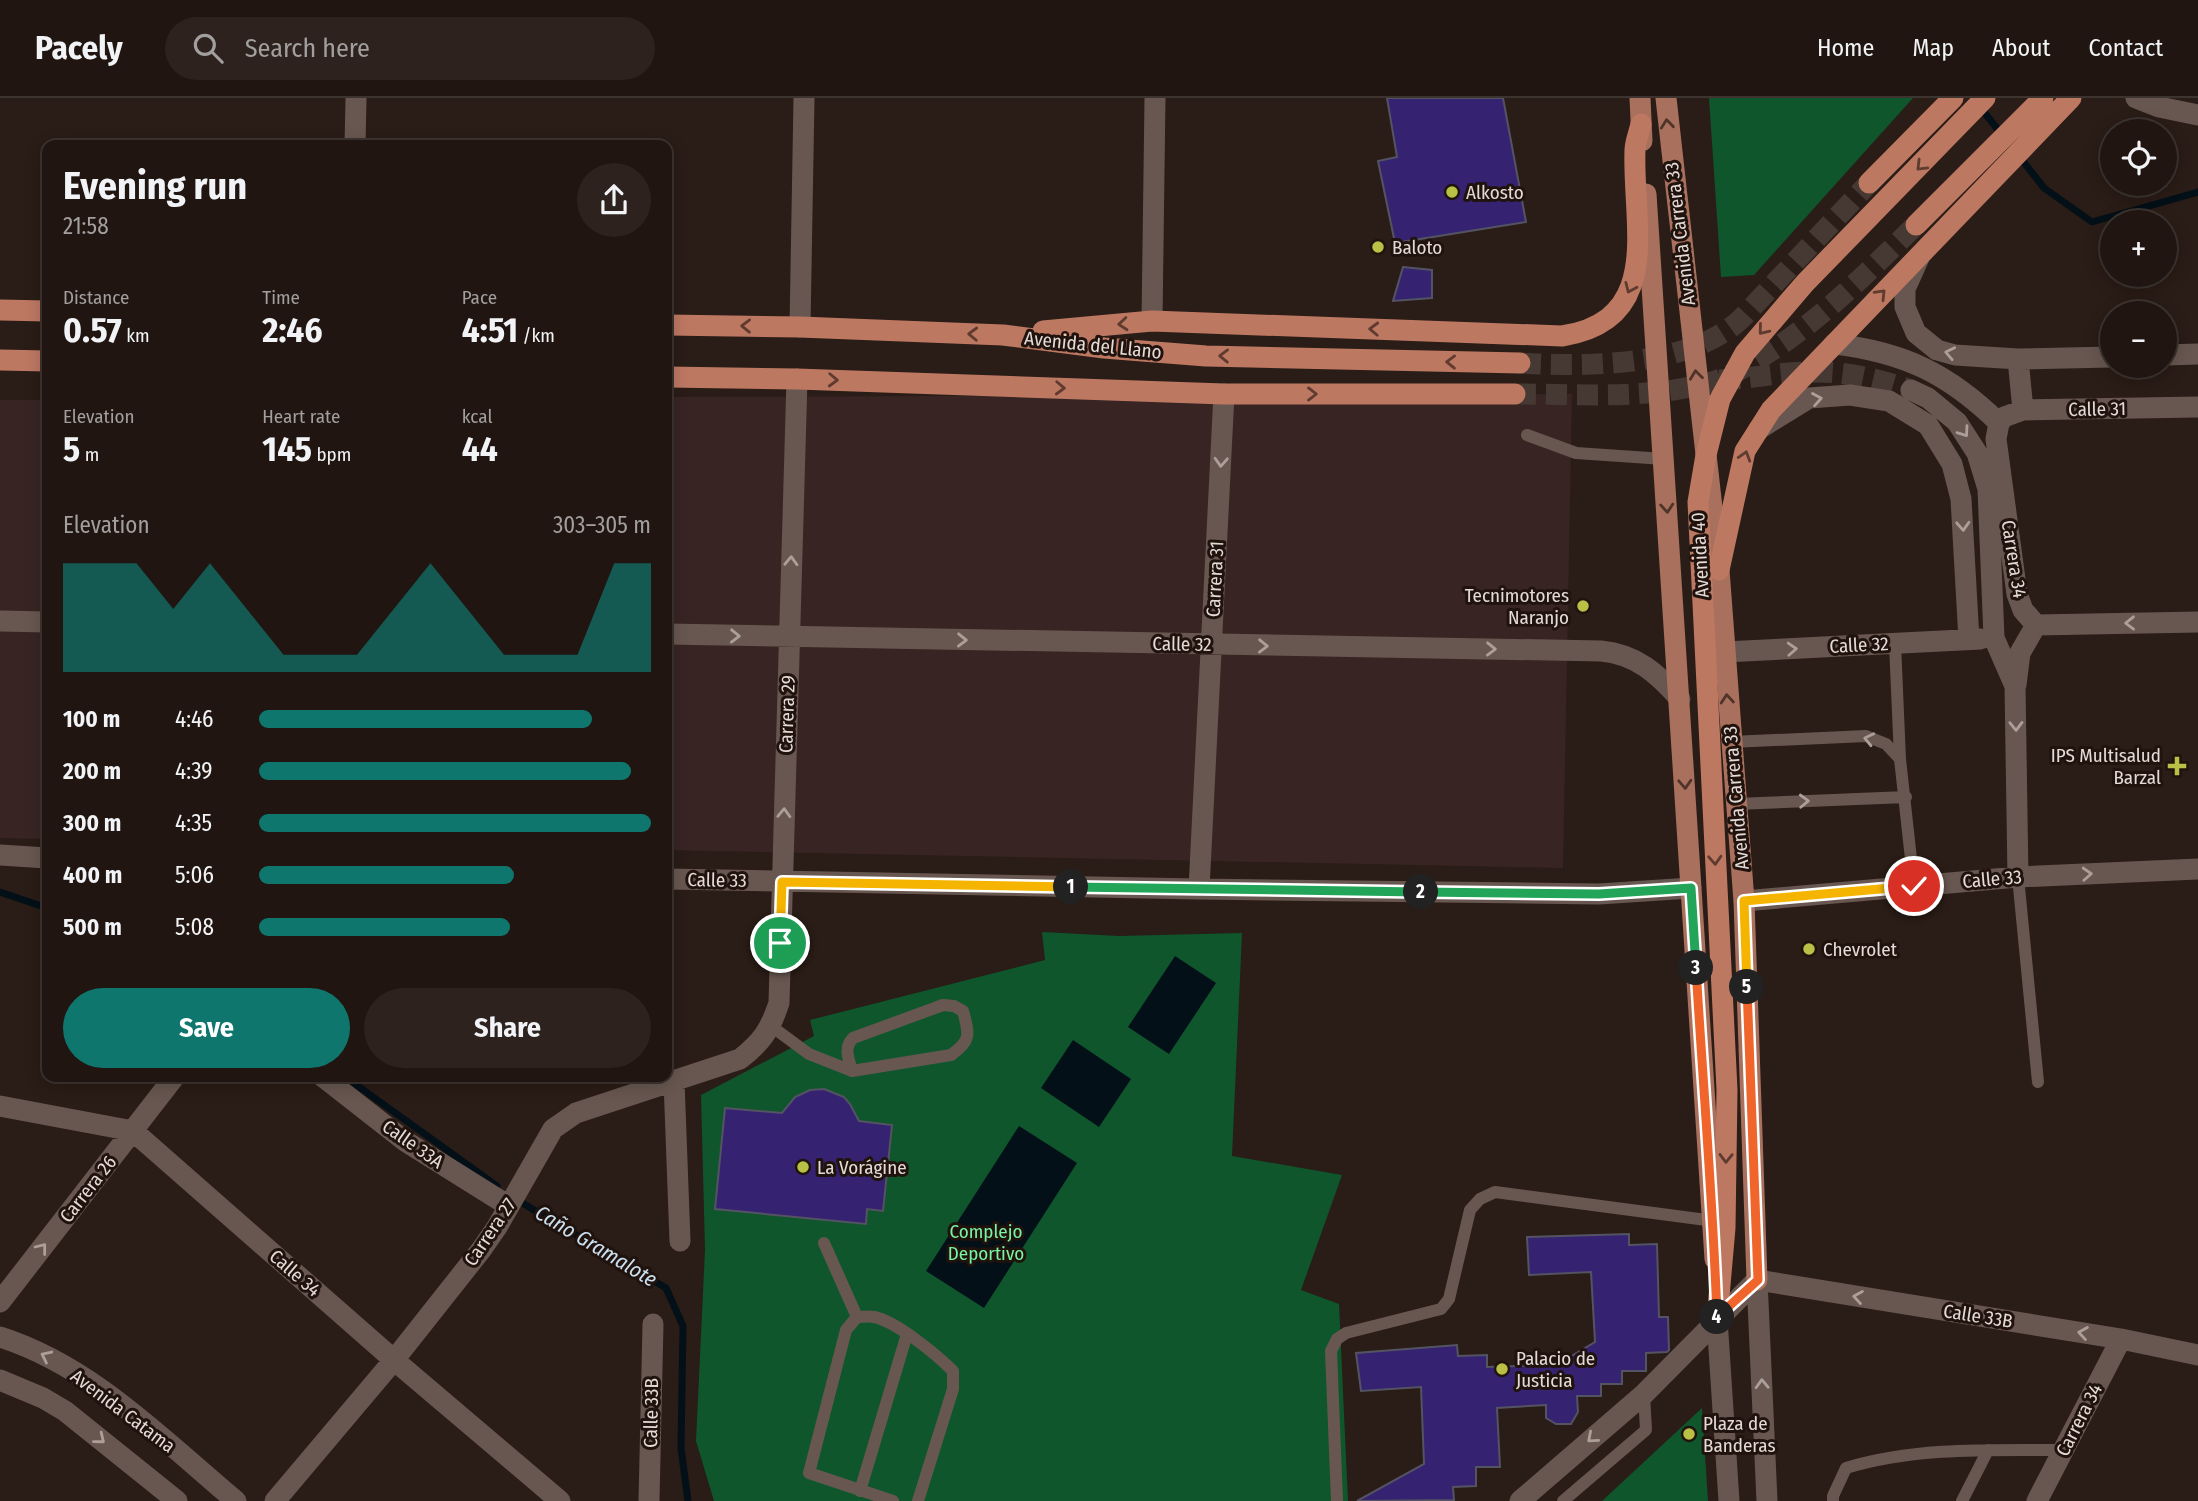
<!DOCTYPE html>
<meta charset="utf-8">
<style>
body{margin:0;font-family:"Fira Sans Condensed",sans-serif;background:#2d221e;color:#f1f3f6;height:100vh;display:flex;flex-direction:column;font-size:26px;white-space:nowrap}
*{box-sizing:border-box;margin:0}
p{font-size:23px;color:#a29f9f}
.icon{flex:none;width:38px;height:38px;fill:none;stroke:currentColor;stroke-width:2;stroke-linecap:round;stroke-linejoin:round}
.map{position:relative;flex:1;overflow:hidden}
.drawer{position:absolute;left:42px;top:42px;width:630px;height:942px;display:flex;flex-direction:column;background:#201510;border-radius:14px;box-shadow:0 4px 18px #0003,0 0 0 2px #3d3430}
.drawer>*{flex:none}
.buttons{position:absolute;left:2100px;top:21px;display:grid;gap:14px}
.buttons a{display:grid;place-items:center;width:77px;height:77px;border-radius:50%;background:#201510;box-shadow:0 4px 18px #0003,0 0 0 2px #3d3430;font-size:35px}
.pin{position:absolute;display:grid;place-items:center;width:60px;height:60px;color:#fff;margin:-30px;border:4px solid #fff;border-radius:50%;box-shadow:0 2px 7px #0007}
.km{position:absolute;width:35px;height:35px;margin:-18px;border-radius:50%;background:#222;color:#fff;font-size:19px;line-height:35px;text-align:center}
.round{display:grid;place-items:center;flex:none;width:74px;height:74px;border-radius:37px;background:#2d221e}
.headline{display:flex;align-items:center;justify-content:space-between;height:119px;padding:0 21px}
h1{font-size:38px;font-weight:700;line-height:52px}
.stats{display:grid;grid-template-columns:repeat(3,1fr);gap:10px;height:119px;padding:7px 21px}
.stats div{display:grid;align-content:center}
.stats b{font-size:35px;font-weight:700}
.stats small{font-size:19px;font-weight:400}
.stats p{font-size:19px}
.chart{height:196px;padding:14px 21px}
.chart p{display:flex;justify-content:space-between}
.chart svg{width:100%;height:126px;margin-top:7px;fill:#0f766e;opacity:.7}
.primary-button{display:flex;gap:14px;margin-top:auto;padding:14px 21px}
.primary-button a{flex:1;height:80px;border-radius:42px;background:#0f766e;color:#fff;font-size:28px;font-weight:700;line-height:80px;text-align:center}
.primary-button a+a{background:#2d221e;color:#f1f3f6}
ul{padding:0 21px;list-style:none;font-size:23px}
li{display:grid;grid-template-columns:112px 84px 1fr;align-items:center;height:52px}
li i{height:18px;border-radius:9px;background:#0f766e}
header{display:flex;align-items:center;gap:42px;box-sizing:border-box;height:98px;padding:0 35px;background:#201510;border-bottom:2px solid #3d3430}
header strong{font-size:33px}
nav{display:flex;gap:38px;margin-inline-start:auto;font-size:24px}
.search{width:490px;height:63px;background:#2d221e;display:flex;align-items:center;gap:18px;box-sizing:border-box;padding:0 24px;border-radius:38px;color:#a29f9f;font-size:26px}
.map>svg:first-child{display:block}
.commercial{fill:#382523}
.green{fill:#0f562d}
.water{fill:#041018}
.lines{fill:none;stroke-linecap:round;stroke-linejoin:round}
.stream{stroke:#041018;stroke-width:7}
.building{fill:#352372;stroke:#545362;stroke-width:2}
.minor-tunnel{stroke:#463833;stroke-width:21;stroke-dasharray:21 10;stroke-linecap:butt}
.trunk-tunnel{stroke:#463833;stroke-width:21;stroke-dasharray:21 10;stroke-linecap:butt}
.service{stroke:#685750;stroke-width:12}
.minor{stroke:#685750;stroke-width:21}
.tertiary{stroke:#685750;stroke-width:21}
.secondary{stroke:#685750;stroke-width:21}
.primary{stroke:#a8705d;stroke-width:21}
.trunk{stroke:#bd7862;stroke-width:21}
.oneway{stroke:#503329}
.oneway2{stroke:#5f3b2f}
.oneway3{stroke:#ac9f9a}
.split-1-casing{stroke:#fff;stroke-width:14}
.split-2-casing{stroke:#fff;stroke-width:14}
.split-3-casing{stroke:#fff;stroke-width:14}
.split-4-casing{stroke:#fff;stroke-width:14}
.split-5-casing{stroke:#fff;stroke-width:14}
.split-6-casing{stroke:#fff;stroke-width:14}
.split-1{stroke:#f5b400;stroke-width:9}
.split-2{stroke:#22a559;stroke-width:9}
.split-3{stroke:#22a559;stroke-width:9}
.split-4{stroke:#f0652b;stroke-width:9}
.split-5{stroke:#f0652b;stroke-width:9}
.split-6{stroke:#f5b400;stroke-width:9}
.poi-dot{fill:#b9c046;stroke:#20120d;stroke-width:2.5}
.labels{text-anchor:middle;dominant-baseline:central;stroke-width:6;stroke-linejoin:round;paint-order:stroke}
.poi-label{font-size:19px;fill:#e4dad6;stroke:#20120d;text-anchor:start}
.street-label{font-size:19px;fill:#e4dad6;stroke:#20120d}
.park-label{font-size:19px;fill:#78f3a1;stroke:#20120d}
.water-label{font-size:21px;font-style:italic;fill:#cae0f0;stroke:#20120d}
</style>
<header>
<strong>Pacely</strong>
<div class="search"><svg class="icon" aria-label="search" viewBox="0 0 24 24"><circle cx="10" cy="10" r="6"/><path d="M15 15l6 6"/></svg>Search here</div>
<nav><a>Home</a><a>Map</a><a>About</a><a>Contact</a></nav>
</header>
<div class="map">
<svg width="2198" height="1403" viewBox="0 0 2198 1403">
<rect width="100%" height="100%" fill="#2a1c16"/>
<path class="commercial" d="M1572,296L1563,770L667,752V299Z
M0,302H47V741L0,740Z"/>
<path class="green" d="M1709,0H1913L1754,177L1721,179Z
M1042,834L1119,838L1242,835L1232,1058L1342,1077L1301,1192L1339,1206L1348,1403H714L696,1343L705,1152L701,997L814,938L810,922L1045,862Z
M1702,1310L1708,1403H1602Z"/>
<path class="water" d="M1175,858L1216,885L1169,956L1128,929Z
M1073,942L1131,981L1099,1029L1041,990Z
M1019,1028L1077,1065L984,1210L926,1173Z"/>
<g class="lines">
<path class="stream" d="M1980,9L2003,38
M2019,58L2044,90L2092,124L2198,94
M0,794L47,810
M344,978L497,1088
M519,1103L666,1190L683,1228L681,1350L688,1403"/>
</g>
<path class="building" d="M1387,0H1503L1526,124L1395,145L1378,63L1397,59Z
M1403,169L1432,172V200L1393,203Z
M824,991L844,999L850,1006L859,1023L892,1027L883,1113L867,1111L866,1126L715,1111L725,1010L782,1015L795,999L810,992Z
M1629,1136V1147L1657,1146L1659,1219H1668L1669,1252L1667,1254L1646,1255V1273H1622V1286H1601V1298H1577L1578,1314L1571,1326H1556L1546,1320V1307L1497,1310L1500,1369H1476V1388L1453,1389L1454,1402L1357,1403L1424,1366L1421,1289L1361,1293L1356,1255L1457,1247L1458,1258L1487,1257V1269L1556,1267L1595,1244L1591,1174L1529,1177L1527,1139Z"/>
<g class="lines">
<path class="minor-tunnel" d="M1719,282C1750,281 1780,274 1811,274C1845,273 1878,281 1911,292"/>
<path class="trunk-tunnel" d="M1520,265C1586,269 1692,269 1742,220L1869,85
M1515,296C1581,296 1651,302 1715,283C1729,279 1741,271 1753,264C1815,229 1865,176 1916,127"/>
<path class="service" d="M1527,337L1576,355L1664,361
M1895,546L1900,661
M1731,644L1866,638L1886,646L1900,661L1914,788
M1736,706L1906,699
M2018,779L2038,984
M771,928L809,956L852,973L951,957C972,942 969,936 963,913L954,908L943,907L853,940C843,950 849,961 852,973
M824,1145L857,1219C863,1219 869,1218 874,1219C896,1223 937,1257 953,1273V1291L918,1403
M857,1219L846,1232L809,1375L893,1403
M860,1393L907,1236
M1337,1403L1331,1253L1337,1241L1346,1235L1441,1211L1449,1201L1470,1112L1480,1101L1495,1094L1714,1123
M1563,1403L1646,1332L1644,1296
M1833,1403V1398L1846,1370C1916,1349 1991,1352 2063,1352
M1962,1403L1988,1352"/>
<path class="minor" d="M2136,0L2159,9L2198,17
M355,47L356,0
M1919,160L1905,191V209L1916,235L1937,252L1955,257L2018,261L2112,259
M1152,223L1155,0
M800,229L804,0
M1834,246C1904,254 1949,276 1999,325
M2165,257L2198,256
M2018,261L2023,312
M1911,292L1928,300L1957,324L1977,355L1988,391L1994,540L2015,588L2018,779
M1999,325L1996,341L2017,496L2023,512L2036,527
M1999,325L2004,319L2023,312L2198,309
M1759,331L1809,300L1850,297L1889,303L1928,327L1952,366L1961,401L1969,542
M0,523L47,524
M2036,527L2198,524
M667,536L1601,553C1636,556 1658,576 1680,601
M1724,554L1981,541
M2016,587L2020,555L2036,527
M0,757L47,760
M667,781L1199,791L1599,796L1691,790
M1199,791L1224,296
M1744,803L2018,779L2198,771
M322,978L405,1043L509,1108
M674,983L680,1143
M0,1008L133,1033L394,1262L560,1403
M1757,1182L2121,1241L2198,1257
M0,1204L175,978
M275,1403L394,1262L481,1152L497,1129L553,1031L576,1015L740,961C762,944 770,932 779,905L797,281
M649,1403L653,1226
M2037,1403L2121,1241"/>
<path class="tertiary" d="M1520,1403L1644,1296L1757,1182"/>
<path class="secondary" d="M1757,1182L1767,1403
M1717,1221L1729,1403
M0,1239C92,1268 164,1343 236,1403
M0,1282L43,1300L65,1313L177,1403"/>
<path class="primary" d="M1640,0L1642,43
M1666,0L1719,472L1744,803L1757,1182
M1646,96L1715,1161"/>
<path class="trunk" d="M1869,85L1953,0
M1916,127L2043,0
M0,212L47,213
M667,227L800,229L1003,237L1104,250L1206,258L1520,265
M1043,233L1152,223L1562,238C1665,222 1632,126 1635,52C1635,44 1639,35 1641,26
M0,262L47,263
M667,279L797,281L1224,296H1515
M1719,472L1745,353L1771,312L2071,0
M1717,1221L1725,1130L1727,992L1698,404L1706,357L1720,301L1745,255L1805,185L1985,0"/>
</g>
<defs><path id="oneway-chevron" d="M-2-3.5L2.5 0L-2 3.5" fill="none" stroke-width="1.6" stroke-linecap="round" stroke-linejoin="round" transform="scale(1.75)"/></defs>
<g class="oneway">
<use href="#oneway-chevron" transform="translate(1667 26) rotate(-96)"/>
<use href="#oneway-chevron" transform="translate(1696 277) rotate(-97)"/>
<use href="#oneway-chevron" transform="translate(1667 410) rotate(86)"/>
<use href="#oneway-chevron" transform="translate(1727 601) rotate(-95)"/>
<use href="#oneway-chevron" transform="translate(1685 686) rotate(87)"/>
</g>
<g class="oneway2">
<use href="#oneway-chevron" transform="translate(1921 68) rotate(135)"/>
<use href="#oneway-chevron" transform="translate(1630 190) rotate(114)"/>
<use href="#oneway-chevron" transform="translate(1881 196) rotate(-46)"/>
<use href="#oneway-chevron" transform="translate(1123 226) rotate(175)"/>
<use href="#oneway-chevron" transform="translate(746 228) rotate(-179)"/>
<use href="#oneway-chevron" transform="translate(1374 231) rotate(-178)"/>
<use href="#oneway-chevron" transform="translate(1763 232) rotate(129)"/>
<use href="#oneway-chevron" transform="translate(973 236) rotate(-178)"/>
<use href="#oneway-chevron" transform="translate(1224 258) rotate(-179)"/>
<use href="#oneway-chevron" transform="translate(1451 264) rotate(-179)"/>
<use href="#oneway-chevron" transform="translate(833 282) rotate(2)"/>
<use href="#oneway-chevron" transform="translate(1060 290) rotate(2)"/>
<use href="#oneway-chevron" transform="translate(1312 296)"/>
<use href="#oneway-chevron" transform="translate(1745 358) rotate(-73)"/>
<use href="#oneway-chevron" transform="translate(1715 762) rotate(87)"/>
<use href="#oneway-chevron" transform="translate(1726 1060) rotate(91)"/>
</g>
<g class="oneway3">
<use href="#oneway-chevron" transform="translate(1950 255) rotate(-168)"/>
<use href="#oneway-chevron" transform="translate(1817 301) rotate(-10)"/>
<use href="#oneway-chevron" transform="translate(1964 334) rotate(55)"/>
<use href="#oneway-chevron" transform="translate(1221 364) rotate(93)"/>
<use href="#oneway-chevron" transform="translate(1963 428) rotate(87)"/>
<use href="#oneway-chevron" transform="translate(791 463) rotate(-88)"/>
<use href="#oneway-chevron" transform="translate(2130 525) rotate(179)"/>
<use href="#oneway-chevron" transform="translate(735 538) rotate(1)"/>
<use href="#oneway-chevron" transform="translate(962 542) rotate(1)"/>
<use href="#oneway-chevron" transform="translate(1263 548) rotate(1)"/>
<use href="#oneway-chevron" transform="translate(1491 551) rotate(1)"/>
<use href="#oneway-chevron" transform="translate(1792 551) rotate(-3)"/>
<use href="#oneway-chevron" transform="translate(2016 628) rotate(89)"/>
<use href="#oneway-chevron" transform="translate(1869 641) rotate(-167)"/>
<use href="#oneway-chevron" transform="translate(1804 703) rotate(-2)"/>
<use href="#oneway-chevron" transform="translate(784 715) rotate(-88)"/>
<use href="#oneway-chevron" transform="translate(2087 776) rotate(-3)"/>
<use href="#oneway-chevron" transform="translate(42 1150) rotate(-52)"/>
<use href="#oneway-chevron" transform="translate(1858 1199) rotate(-171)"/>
<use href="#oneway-chevron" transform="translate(2083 1235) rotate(-171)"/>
<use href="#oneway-chevron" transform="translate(46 1258) rotate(-154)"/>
<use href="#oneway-chevron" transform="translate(1762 1286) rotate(-92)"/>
<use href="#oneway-chevron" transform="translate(1592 1340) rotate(139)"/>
<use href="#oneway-chevron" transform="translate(100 1341) rotate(39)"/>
</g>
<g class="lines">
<defs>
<path id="split-1" d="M780,845L782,784L1071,789"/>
<path id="split-2" d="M1071,789L1421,794"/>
<path id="split-3" d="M1421,794L1599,796L1691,790L1696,870"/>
<path id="split-4" d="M1696,870C1703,987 1713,1103 1717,1219"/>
<path id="split-5" d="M1717,1219L1758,1182L1747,889"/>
<path id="split-6" d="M1747,889L1744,803L1914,788"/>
</defs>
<use href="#split-1" class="split-1-casing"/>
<use href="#split-2" class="split-2-casing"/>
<use href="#split-3" class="split-3-casing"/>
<use href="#split-4" class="split-4-casing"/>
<use href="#split-5" class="split-5-casing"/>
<use href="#split-6" class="split-6-casing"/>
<use href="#split-1" class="split-1"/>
<use href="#split-2" class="split-2"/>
<use href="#split-3" class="split-3"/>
<use href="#split-4" class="split-4"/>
<use href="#split-5" class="split-5"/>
<use href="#split-6" class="split-6"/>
</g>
<g class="poi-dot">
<circle cx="1452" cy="94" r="7"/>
<circle cx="1378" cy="149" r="7"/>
<circle cx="1583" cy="508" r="7"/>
<path d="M2173.5 657.5h7v7h7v7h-7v7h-7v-7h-7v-7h7z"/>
<circle cx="1809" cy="851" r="7"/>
<circle cx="803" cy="1069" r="7"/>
<circle cx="1502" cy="1271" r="7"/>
<circle cx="1689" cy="1336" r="7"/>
</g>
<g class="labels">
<g class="poi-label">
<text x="1466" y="94">Alkosto</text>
<text x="1392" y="149">Baloto</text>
<text x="1569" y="497" text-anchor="end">Tecnimotores<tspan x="1569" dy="22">Naranjo</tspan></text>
<text x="2161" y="657" text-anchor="end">IPS Multisalud<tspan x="2161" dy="22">Barzal</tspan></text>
<text x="1823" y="851">Chevrolet</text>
<text x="817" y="1069">La Vorágine</text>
<text x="1516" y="1260">Palacio de<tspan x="1516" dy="22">Justicia</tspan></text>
<text x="1703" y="1325">Plaza de<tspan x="1703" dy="22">Banderas</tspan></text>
</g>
<g class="street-label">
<text transform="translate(1680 136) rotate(-97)">Avenida Carrera 33</text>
<text transform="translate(1093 247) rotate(6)">Avenida del Llano</text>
<text transform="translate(2097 311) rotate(-1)">Calle 31</text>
<text transform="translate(1700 457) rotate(-93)">Avenida 40</text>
<text transform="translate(2014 461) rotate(81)">Carrera 34</text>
<text transform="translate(1215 481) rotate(-87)">Carrera 31</text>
<text transform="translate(1182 546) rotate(1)">Calle 32</text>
<text transform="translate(1859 547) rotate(-3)">Calle 32</text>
<text transform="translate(787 616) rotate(-88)">Carrera 29</text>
<text transform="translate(1736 700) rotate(-95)">Avenida Carrera 33</text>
<text transform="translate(1992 781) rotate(-5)">Calle 33</text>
<text transform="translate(717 782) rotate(1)">Calle 33</text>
<text transform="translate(413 1046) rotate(35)">Calle 33A</text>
<text transform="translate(88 1091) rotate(-52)">Carrera 26</text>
<text transform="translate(490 1134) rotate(-56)">Carrera 27</text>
<text transform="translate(295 1175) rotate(41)">Calle 34</text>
<text transform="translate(1978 1218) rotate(9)">Calle 33B</text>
<text transform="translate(123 1313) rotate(37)">Avenida Catama</text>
<text transform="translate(651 1315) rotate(-89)">Calle 33B</text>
<text transform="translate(2079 1322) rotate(-63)">Carrera 34</text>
</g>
<g class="park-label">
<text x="986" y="1133">Complejo<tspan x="986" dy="22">Deportivo</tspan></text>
</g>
<g class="water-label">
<text transform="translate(596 1148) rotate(31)">Caño Gramalote</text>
</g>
</g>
</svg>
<div class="buttons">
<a><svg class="icon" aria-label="locate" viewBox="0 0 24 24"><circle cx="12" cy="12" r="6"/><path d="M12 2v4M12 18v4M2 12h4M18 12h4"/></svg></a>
<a>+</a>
<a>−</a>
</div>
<div class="pin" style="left:780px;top:845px;background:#1e9e55"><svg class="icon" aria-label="arrive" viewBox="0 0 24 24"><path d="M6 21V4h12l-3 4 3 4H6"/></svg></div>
<div class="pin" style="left:1914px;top:788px;background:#d93025"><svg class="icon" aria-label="check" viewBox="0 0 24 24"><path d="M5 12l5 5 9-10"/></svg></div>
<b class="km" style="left:1071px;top:789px">1</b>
<b class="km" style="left:1421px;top:794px">2</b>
<b class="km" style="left:1696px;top:870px">3</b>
<b class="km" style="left:1717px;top:1219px">4</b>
<b class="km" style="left:1747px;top:889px">5</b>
<section class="drawer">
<div class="headline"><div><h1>Evening run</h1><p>21:58</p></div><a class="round"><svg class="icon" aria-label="share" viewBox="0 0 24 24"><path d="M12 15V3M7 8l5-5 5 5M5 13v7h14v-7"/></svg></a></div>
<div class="stats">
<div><p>Distance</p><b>0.57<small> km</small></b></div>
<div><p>Time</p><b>2:46</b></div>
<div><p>Pace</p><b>4:51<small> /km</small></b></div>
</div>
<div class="stats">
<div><p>Elevation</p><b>5<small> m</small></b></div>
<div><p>Heart rate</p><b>145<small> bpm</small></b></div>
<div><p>kcal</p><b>44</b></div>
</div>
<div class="chart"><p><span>Elevation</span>303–305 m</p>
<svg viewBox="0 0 160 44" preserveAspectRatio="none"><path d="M0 44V6L10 6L20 6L30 22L40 6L50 22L60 38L70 38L80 38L90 22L100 6L110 22L120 38L130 38L140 38L150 6L160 6V44z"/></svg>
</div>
<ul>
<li><b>100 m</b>4:46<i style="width:85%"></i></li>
<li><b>200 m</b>4:39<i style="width:95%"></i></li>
<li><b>300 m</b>4:35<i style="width:100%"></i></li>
<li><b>400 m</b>5:06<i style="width:65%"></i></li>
<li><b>500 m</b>5:08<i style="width:64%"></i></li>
</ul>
<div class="primary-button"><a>Save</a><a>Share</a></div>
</section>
</div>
